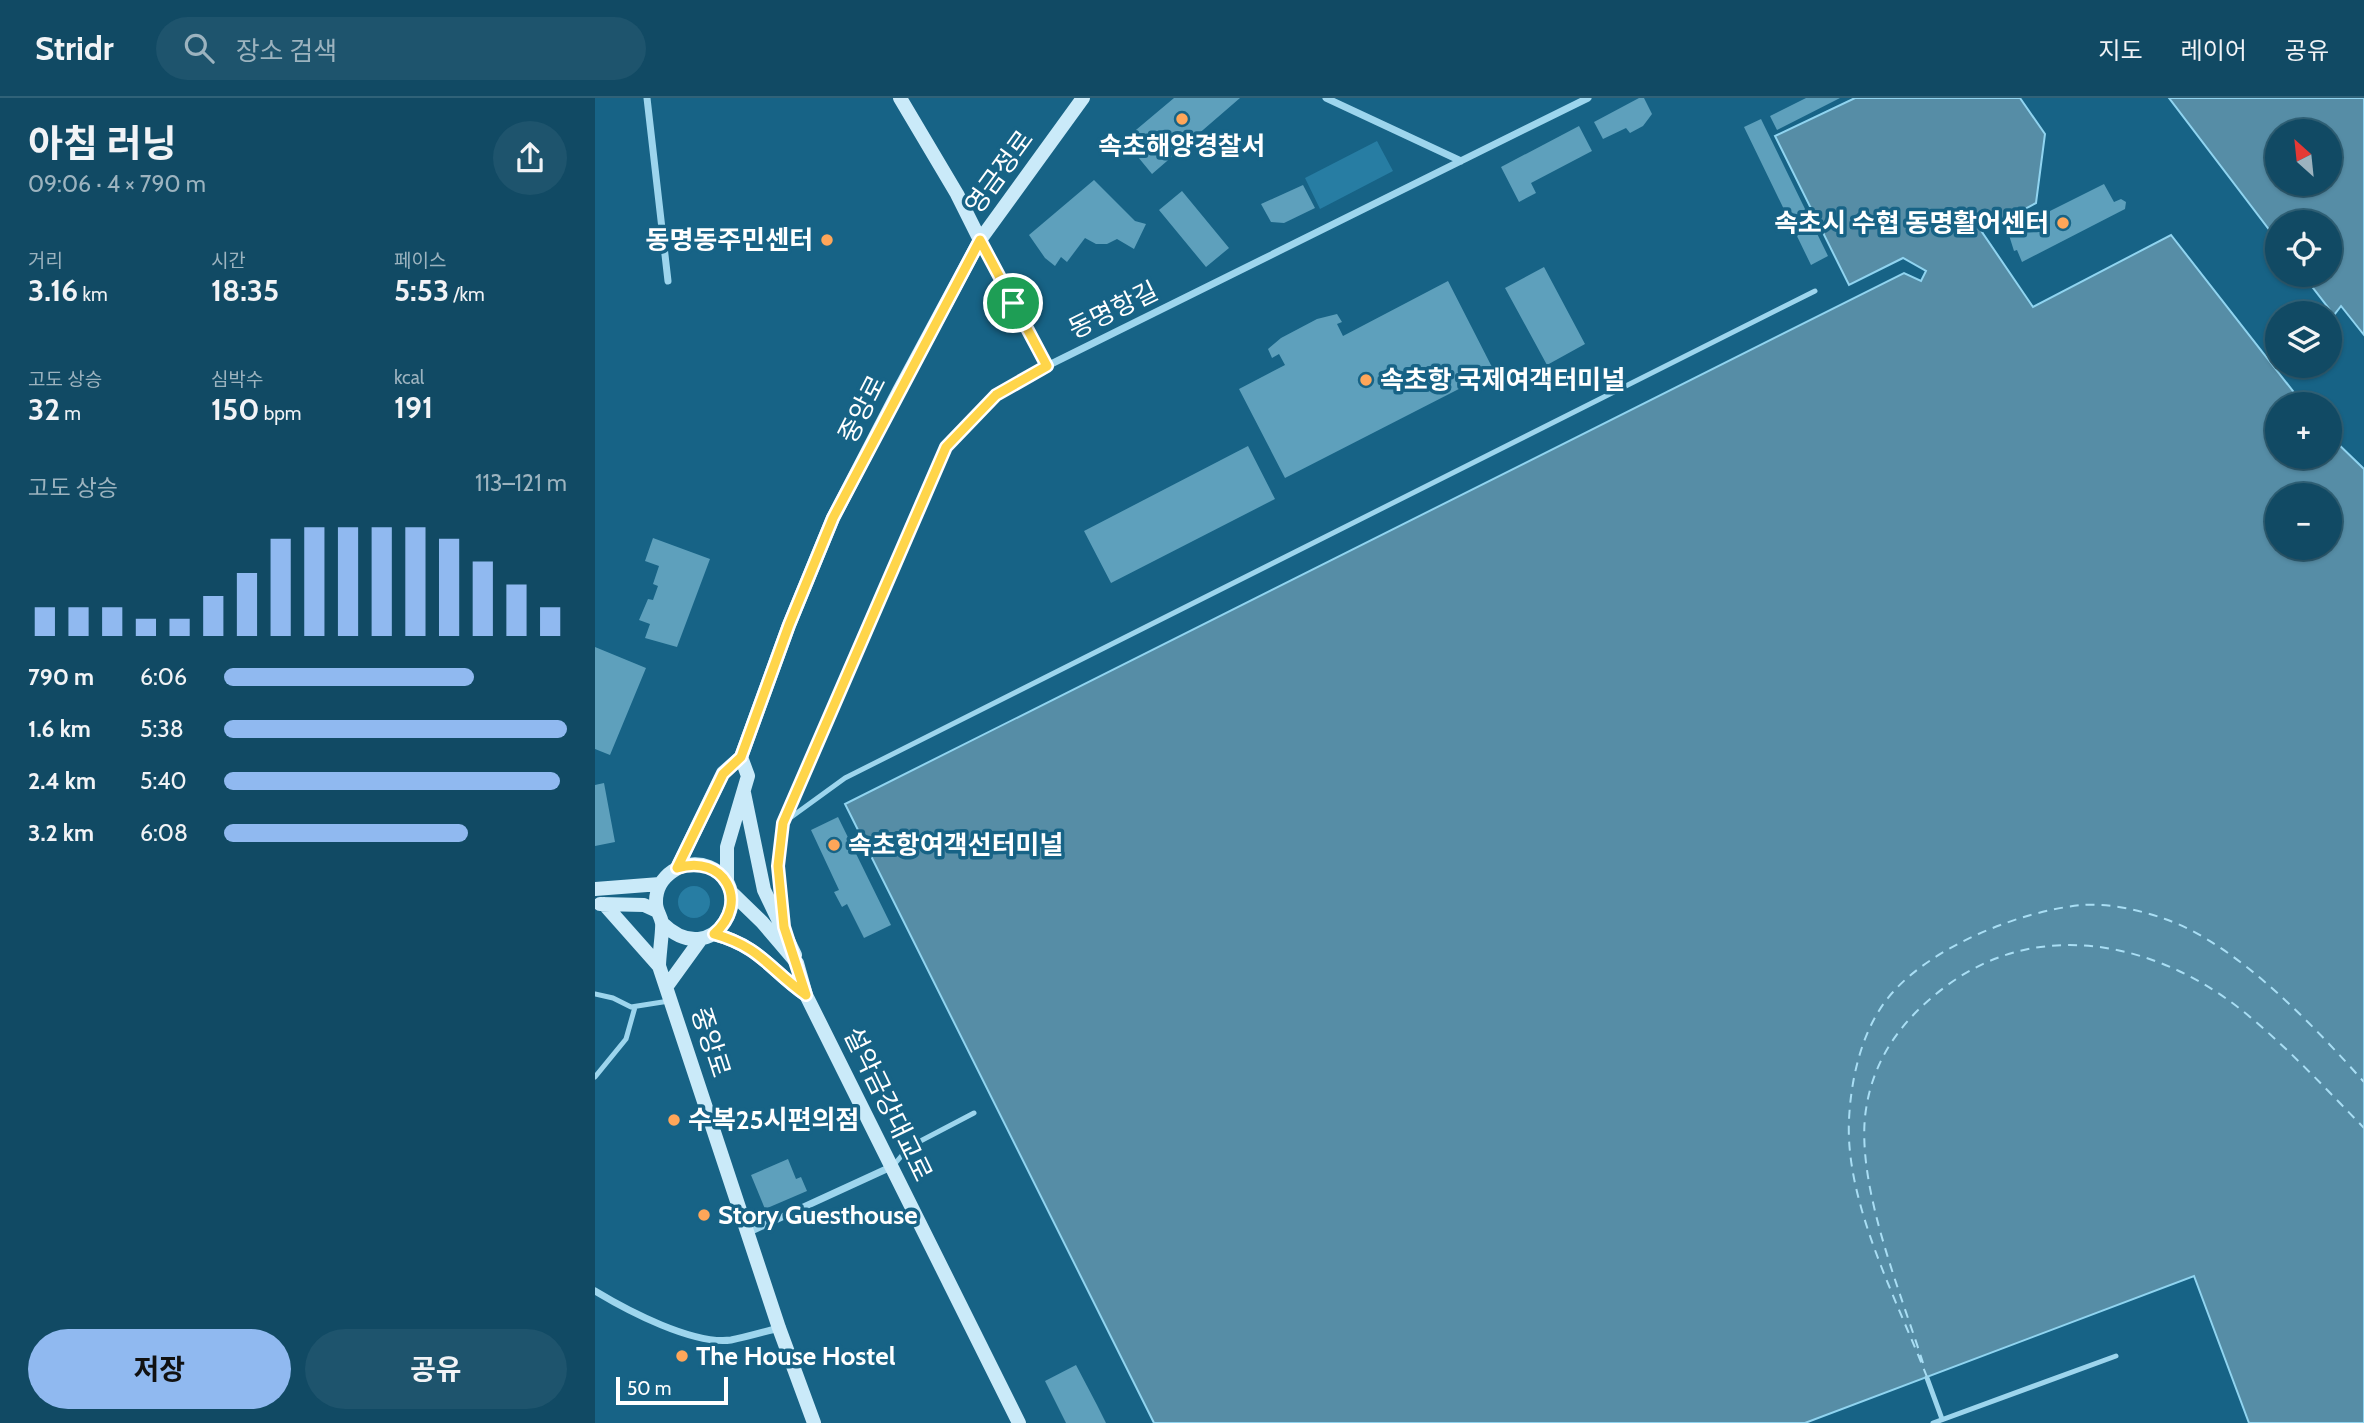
<!DOCTYPE html>
<html lang="ko">
<meta charset="utf-8">
<style>
body{margin:0;font-family:Cabin,"Noto Sans KR",sans-serif;background:#1e546d;color:#f1f3f6;height:100vh;display:flex;flex-direction:column;font-size:26px;white-space:nowrap}
*{box-sizing:border-box;margin:0}
p{font-size:23px;color:#9cb3bf}
.icon{flex:none;width:38px;height:38px;fill:none;stroke:currentColor;stroke-width:2;stroke-linecap:round;stroke-linejoin:round}
.map{position:relative;flex:1;overflow:hidden}
.details{display:flex;flex-direction:column;background:#114a64;width:595px}
.details>*{flex:none}
.needle{width:46px;rotate:333deg}
.fabs{position:absolute;left:1670px;top:21px;display:grid;gap:14px}
.fabs a{display:grid;place-items:center;width:77px;height:77px;border-radius:50%;background:#114a64;box-shadow:0 2px 5px #0004,0 0 0 2px #306278;font-size:35px}
.scale{position:absolute;left:21px;bottom:18px;width:112px;box-sizing:border-box;padding-left:7px;border:4px solid #fff;border-top:0;font-size:19px;line-height:24px;white-space:nowrap;color:#fff;-webkit-text-stroke:5px #176386;paint-order:stroke}
.pin{position:absolute;display:grid;place-items:center;width:60px;height:60px;color:#fff;margin:-30px;border:4px solid #fff;border-radius:50%;box-shadow:0 2px 7px #0007}
.round{display:grid;place-items:center;flex:none;width:74px;height:74px;border-radius:37px;background:#1e546d}
.head{display:flex;align-items:center;justify-content:space-between;height:119px;padding:0 28px}
h1{font-size:38px;font-weight:700;line-height:52px}
.figures{display:grid;grid-template-columns:repeat(3,1fr);gap:10px;height:119px;padding:7px 28px}
.figures div{display:grid;align-content:center}
.figures b{font-size:30px;font-weight:700}
.figures small{font-size:19px;font-weight:400}
.figures p{font-size:19px}
.chart{height:196px;padding:14px 28px}
.chart p{display:flex;justify-content:space-between}
.chart svg{width:100%;height:126px;margin-top:7px;stroke:#90b9f0;stroke-width:6}
.primary-button{display:flex;gap:14px;margin-top:auto;padding:14px 28px}
.primary-button a{flex:1;height:80px;border-radius:42px;background:#90b9f0;color:#111;font-size:28px;font-weight:700;line-height:80px;text-align:center}
.primary-button a+a{background:#1e546d;color:#f1f3f6}
ul{padding:0 28px;list-style:none;font-size:23px}
li{display:grid;grid-template-columns:112px 84px 1fr;align-items:center;height:52px}
li i{height:18px;border-radius:9px;background:#90b9f0}
header{display:flex;align-items:center;gap:42px;box-sizing:border-box;height:98px;padding:0 35px;background:#114a64;border-bottom:2px solid #306278}
header strong{font-size:33px}
nav{display:flex;gap:38px;margin-inline-start:auto;font-size:24px}
.search{width:490px;height:63px;background:#1e546d;display:flex;align-items:center;gap:18px;box-sizing:border-box;padding:0 24px;border-radius:38px;color:#9cb3bf;font-size:26px}
main{display:flex;flex:1;min-height:0}
.map>svg:first-child{display:block}
.green{fill:#277da3}
.water{fill:#568da6;stroke:#90d4f0;stroke-width:2;fill-rule:evenodd}
.lines{fill:none;stroke-linecap:round;stroke-linejoin:round}
.ferry{stroke:#a9def4;stroke-width:2;stroke-dasharray:9 7;stroke-linecap:butt}
.building{fill:#5ea0bc}
.lane{stroke:#9dd5ed;stroke-width:5}
.street{stroke:#9dd5ed;stroke-width:7}
.secondary{stroke:#caeaf9;stroke-width:14}
.route-casing{stroke:#fff;stroke-width:14}
.route{stroke:#ffd54a;stroke-width:9}
.poi-dot{fill:#ffa659;stroke:#176386;stroke-width:2.5}
.labels{text-anchor:middle;dominant-baseline:central;stroke-width:7;stroke-linejoin:round;paint-order:stroke}
.poi-label{font-size:26px;font-weight:bold;fill:#fff;stroke:#176386;text-anchor:start}
.street-label{font-size:26px;fill:#fff;stroke:#176386}
</style>
<header>
<strong>Stridr</strong>
<div class="search"><svg class="icon" aria-label="search" viewBox="0 0 24 24"><circle cx="10" cy="10" r="6"/><path d="M15 15l6 6"/></svg>장소 검색</div>
<nav><a>지도</a><a>레이어</a><a>공유</a></nav>
</header>
<main>
<section class="details">
<div class="head"><div><h1>아침 러닝</h1><p>09:06 · 4 × 790 m</p></div><a class="round"><svg class="icon" aria-label="share" viewBox="0 0 24 24"><path d="M12 15V3M7 8l5-5 5 5M5 13v7h14v-7"/></svg></a></div>
<div class="figures">
<div><p>거리</p><b>3.16<small> km</small></b></div>
<div><p>시간</p><b>18:35</b></div>
<div><p>페이스</p><b>5:53<small> /km</small></b></div>
</div>
<div class="figures">
<div><p>고도 상승</p><b>32<small> m</small></b></div>
<div><p>심박수</p><b>150<small> bpm</small></b></div>
<div><p>kcal</p><b>191</b></div>
</div>
<div class="chart"><p><span>고도 상승</span>113–121 m</p>
<svg viewBox="0 0 160 44" preserveAspectRatio="none"><path d="M5 44V34M15 44V34M25 44V34M35 44V38M45 44V38M55 44V30M65 44V22M75 44V10M85 44V6M95 44V6M105 44V6M115 44V6M125 44V10M135 44V18M145 44V26M155 44V34"/></svg>
</div>
<ul>
<li><b>790 m</b>6:06<i style="width:73%"></i></li>
<li><b>1.6 km</b>5:38<i style="width:100%"></i></li>
<li><b>2.4 km</b>5:40<i style="width:98%"></i></li>
<li><b>3.2 km</b>6:08<i style="width:71%"></i></li>
</ul>
<div class="primary-button"><a>저장</a><a>공유</a></div>
</section>
<div class="map">
<svg width="1769" height="1325" viewBox="0 0 1769 1325">
<rect width="100%" height="100%" fill="#176386"/>
<path class="green" d="M782,43L798,73L725,111L710,80Z
M83 804a16 16 0 1 1 32 0a16 16 0 1 1-32 0Z"/>
<path class="water" d="M1260,0H1425L1450,36L1441,105L1387,134L1438,209L1576,137L1708,306H1682V359H1734V337L1769,371V1325H1654L1599,1178L1210,1325H559L250,706L1309,175L1326,183L1331,173L1308,160L1254,187L1180,38ZM1682,397H1734V450H1682Z
M1574,0H1769V237L1746,208L1739,217L1708,177H1734V124H1682V142ZM1682,33H1734V86H1682Z"/>
<g class="lines">
<path class="ferry" d="M1328,1265C1306,1195 1263,1093 1270,1019C1276,963 1306,922 1350,889C1446,816 1569,846 1655,919C1696,953 1732,992 1769,1030
M1332,1279C1302,1202 1250,1105 1254,1022C1256,978 1268,927 1298,894C1339,848 1425,813 1487,807C1513,805 1545,812 1570,821C1642,846 1719,928 1769,984"/>
</g>
<path class="building" d="M579,0H645L557,76L529,42Z
M1044,0H1049L1057,16L1048,28L1035,35L1031,30L1008,41L999,24Z
M1211,0H1245L1182,32L1175,18Z
M1166,21L1233,158L1216,167L1149,29Z
M984,28L997,53L936,85L941,95L924,104L906,69Z
M499,82L540,123L551,126L539,151L522,141L512,146H501L490,140L472,164L466,159L460,168L450,160L434,137Z
M1509,86L1519,104L1526,101L1531,104L1530,111L1427,164L1422,152L1419,153L1413,134Z
M708,87L720,110L689,125L676,124L666,106Z
M587,93L634,150L611,169L564,112Z
M949,169L990,246L952,267L910,190Z
M853,183L899,273L690,380L644,291L690,267L684,256L677,260L673,251L686,240L722,221L742,216L747,224L742,226L748,238Z
M653,348L680,401L516,485L489,433Z
M58,440L115,461L82,549L50,540L55,526L44,522L53,501L58,502L63,488L58,486L64,468L50,463Z
M0,549L51,570L15,657L0,651Z
M9,685L20,744L0,748V687Z
M243,719L296,827L269,840L252,806L247,809L239,794L244,792L216,732Z
M193,1061L201,1081L206,1079L212,1093L170,1111L156,1077Z
M481,1267L502,1307L511,1325H471L450,1283Z"/>
<g class="lines">
<path class="lane" d="M188,725L250,680L1220,193
M0,896L18,900L36,909L74,903
M0,979L31,941L40,909
M298,1068L314,1049L379,1015
M1332,1280L1347,1321
M1338,1325L1521,1258"/>
<path class="street" d="M52,0L73,183
M731,0L866,63
M385,142L452,268
M188,822L183,768L188,725L351,349L401,297L452,268L993,0
M152,1135L298,1068
M0,1193C33,1213 98,1247 136,1242C152,1239 168,1234 184,1230"/>
<path class="secondary" d="M305,0L362,96L385,142
M149,695L169,792L200,857
M82,770L128,675L146,659L194,527L238,420L304,293L385,142L488,0
M132,784V749L153,678L146,659
M0,791L65,786
M136,794L167,824L202,865L211,897L424,1325
M5,806L49,807L62,813
M9,806L64,868
M67,825C119,876 166,791 114,769C89,759 60,778 61,805C61,813 66,818 67,825C68,831 64,858 64,868L184,1230L219,1325
M119,836C166,849 174,871 211,897
M72,888L106,841"/>
</g>
<g class="lines">
<defs>
<path id="route" d="M385,142L452,268L401,297L351,349L188,725L183,768L189,829L211,897C174,871 166,849 119,836C156,804 129,755 82,770L128,676L146,659L194,527L238,420Z"/>
</defs>
<use href="#route" class="route-casing"/>
<use href="#route" class="route"/>
</g>
<g class="poi-dot">
<circle cx="587" cy="21" r="7"/>
<circle cx="1468" cy="125" r="7"/>
<circle cx="232" cy="142" r="7"/>
<circle cx="771" cy="282" r="7"/>
<circle cx="239" cy="747" r="7"/>
<circle cx="79" cy="1022" r="7"/>
<circle cx="109" cy="1117" r="7"/>
<circle cx="87" cy="1258" r="7"/>
</g>
<g class="labels">
<g class="poi-label">
<text x="587" y="48" text-anchor="middle">속초해양경찰서</text>
<text x="1454" y="125" text-anchor="end">속초시 수협 동명활어센터</text>
<text x="218" y="142" text-anchor="end">동명동주민센터</text>
<text x="785" y="282">속초항 국제여객터미널</text>
<text x="253" y="747">속초항여객선터미널</text>
<text x="93" y="1022">수복25시편의점</text>
<text x="123" y="1117">Story Guesthouse</text>
<text x="101" y="1258">The House Hostel</text>
</g>
<g class="street-label">
<text transform="translate(404 74) rotate(-54)">영금정로</text>
<text transform="translate(518 212) rotate(-26)">동명항길</text>
<text transform="translate(267 311) rotate(-63)">중앙로</text>
<text transform="translate(116 944) rotate(72)">중앙로</text>
<text transform="translate(293 1006) rotate(64)">설악금강대교로</text>
</g>
</g>
</svg>
<div class="fabs">
<a><svg class="needle" viewBox="-14 -14 28 28"><path d="M0-13l5 13h-10z" fill="#e53935"/><path d="M0 13l5-13h-10z" fill="#9cb3bf"/></svg></a>
<a><svg class="icon" aria-label="locate" viewBox="0 0 24 24"><circle cx="12" cy="12" r="6"/><path d="M12 2v4M12 18v4M2 12h4M18 12h4"/></svg></a>
<a><svg class="icon" aria-label="layers" viewBox="0 0 24 24"><path d="M12 4l9 5-9 5-9-5zM3 14l9 5 9-5"/></svg></a>
<a>+</a>
<a>−</a>
</div>
<div class="scale">50 m</div>
<div class="pin" style="left:418px;top:205px;background:#1e9e55"><svg class="icon" aria-label="arrive" viewBox="0 0 24 24"><path d="M6 21V4h12l-3 4 3 4H6"/></svg></div>
</div>
</main>
